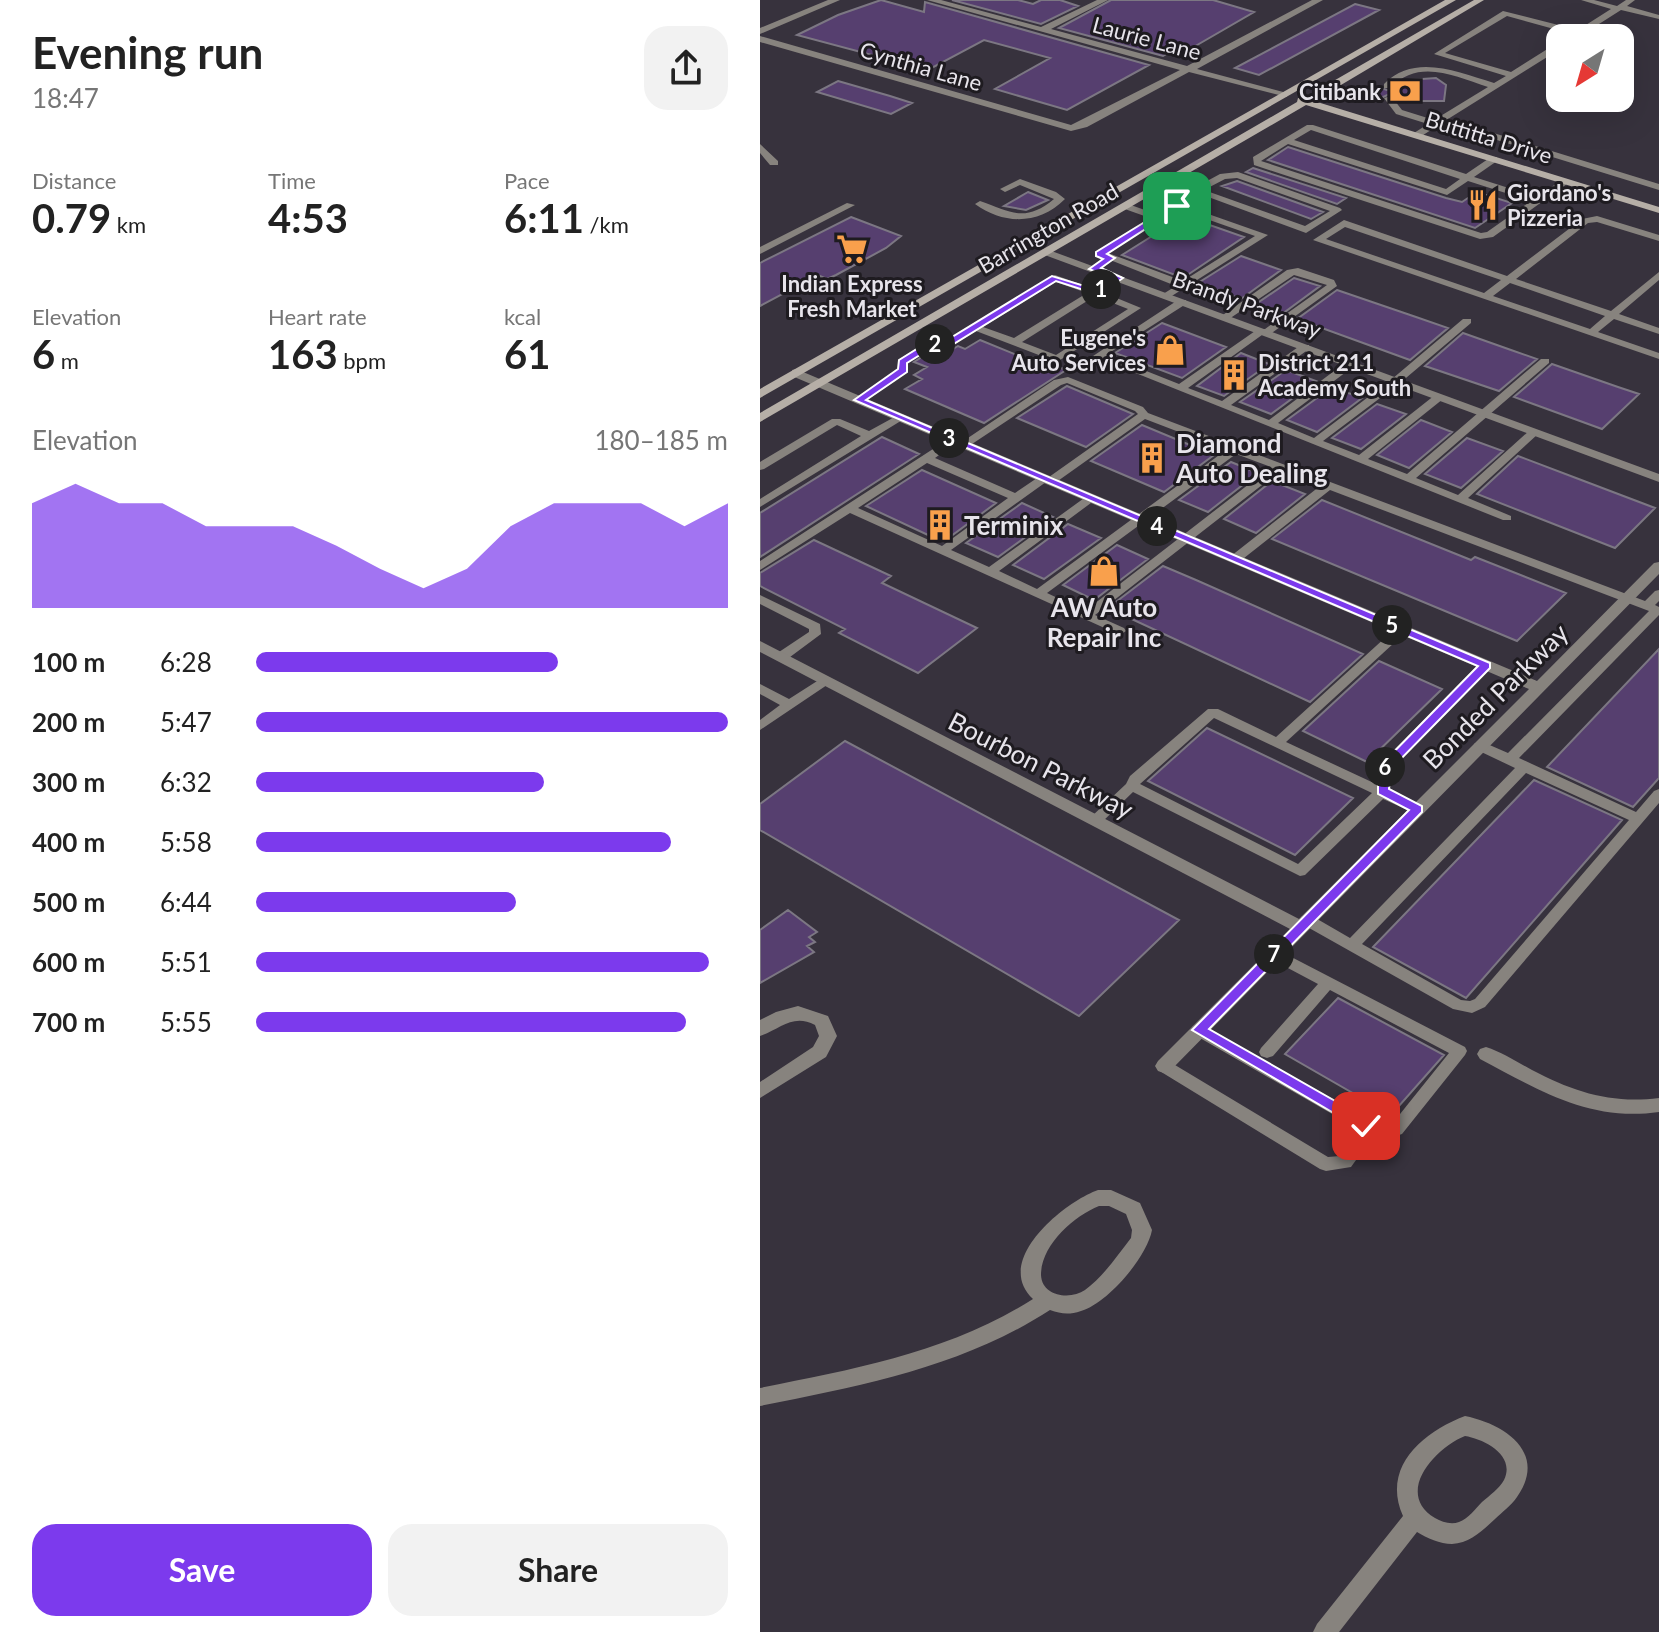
<!DOCTYPE html>
<meta charset="utf-8">
<style>
body{margin:0;font-family:Lato,sans-serif;background:#f2f2f2;color:#222;height:100vh;display:flex;flex-direction:column;font-size:30px;white-space:nowrap}
*{box-sizing:border-box;margin:0}
p{font-size:26px;color:#767676}
.icon{flex:none;width:44px;height:44px;fill:none;stroke:currentColor;stroke-width:2;stroke-linecap:round;stroke-linejoin:round}
.map{position:relative;flex:1;overflow:hidden}
.side{display:flex;flex-direction:column;background:#fff;width:760px}
.side>*{flex:none}
.needle{width:52px;rotate:217deg}
.controls{position:absolute;left:786px;top:24px;display:grid;gap:16px}
.controls a{display:grid;place-items:center;width:88px;height:88px;border-radius:16px;background:#fff;box-shadow:0 8px 32px #0002;font-size:40px}
.pin{position:absolute;display:grid;place-items:center;width:68px;height:68px;color:#fff;margin:-34px;border-radius:16px;box-shadow:0 4px 12px #0006}
.km{position:absolute;width:40px;height:40px;margin:-20px;border-radius:50%;background:#222;color:#fff;font-size:22px;line-height:40px;text-align:center}
.round{display:grid;place-items:center;flex:none;width:84px;height:84px;border-radius:24px;background:#f2f2f2}
.overview{display:flex;align-items:center;justify-content:space-between;height:136px;padding:0 32px}
h1{font-size:44px;font-weight:700;line-height:60px}
.figures{display:grid;grid-template-columns:repeat(3,1fr);gap:12px;height:136px;padding:8px 32px}
.figures div{display:grid;align-content:center}
.figures b{font-size:40px;font-weight:700}
.figures small{font-size:22px;font-weight:400}
.figures p{font-size:22px}
.chart{height:224px;padding:16px 32px}
.chart p{display:flex;justify-content:space-between}
.chart svg{width:100%;height:144px;margin-top:8px;fill:#7c3aed;opacity:.7}
.button{display:flex;gap:16px;margin-top:auto;padding:16px 32px}
.button a{flex:1;height:92px;border-radius:24px;background:#7c3aed;color:#fff;font-size:32px;font-weight:700;line-height:92px;text-align:center}
.button a+a{background:#f2f2f2;color:#222}
ul{padding:0 32px;list-style:none;font-size:26px}
li{display:grid;grid-template-columns:128px 96px 1fr;align-items:center;height:60px}
li i{height:20px;border-radius:10px;background:#7c3aed}
main{display:flex;flex:1;min-height:0}
.map>svg:first-child{display:block}
.building{fill:#563f6f;stroke:#7c7783;stroke-width:2}
.lines{fill:none;stroke-linecap:round;stroke-linejoin:round}
.lane{fill:#87837e;fill-rule:evenodd}
.street{fill:#87837e;fill-rule:evenodd}
.secondary{fill:#b6afa7;fill-rule:evenodd}
.route{fill:#7c3aed;stroke:#fff;stroke-width:2}
.labels{text-anchor:middle;dominant-baseline:central;stroke-width:6;stroke-linejoin:round;paint-order:stroke}
.far-street-label{font-size:22px;fill:#e7e4eb;stroke:#1e1b20}
.far-poi-label{font-size:22px;font-weight:bold;fill:#e7e4eb;stroke:#1e1b20;text-anchor:end}
.poi-label{font-size:26px;font-weight:bold;fill:#e7e4eb;stroke:#1e1b20;text-anchor:start}
.street-label{font-size:26px;fill:#e7e4eb;stroke:#1e1b20}
</style>
<main>
<section class="side">
<div class="overview"><div><h1>Evening run</h1><p>18:47</p></div><a class="round"><svg class="icon" aria-label="share" viewBox="0 0 24 24"><path d="M12 15V3M7 8l5-5 5 5M5 13v7h14v-7"/></svg></a></div>
<div class="figures">
<div><p>Distance</p><b>0.79<small> km</small></b></div>
<div><p>Time</p><b>4:53</b></div>
<div><p>Pace</p><b>6:11<small> /km</small></b></div>
</div>
<div class="figures">
<div><p>Elevation</p><b>6<small> m</small></b></div>
<div><p>Heart rate</p><b>163<small> bpm</small></b></div>
<div><p>kcal</p><b>61</b></div>
</div>
<div class="chart"><p><span>Elevation</span>180–185 m</p>
<svg viewBox="0 0 160 44" preserveAspectRatio="none"><path d="M0 44V12L10 6L20 12L30 12L40 19L50 19L60 19L70 25L80 32L90 38L100 32L110 19L120 12L130 12L140 12L150 19L160 12V44z"/></svg>
</div>
<ul>
<li><b>100 m</b>6:28<i style="width:64%"></i></li>
<li><b>200 m</b>5:47<i style="width:100%"></i></li>
<li><b>300 m</b>6:32<i style="width:61%"></i></li>
<li><b>400 m</b>5:58<i style="width:88%"></i></li>
<li><b>500 m</b>6:44<i style="width:55%"></i></li>
<li><b>600 m</b>5:51<i style="width:96%"></i></li>
<li><b>700 m</b>5:55<i style="width:91%"></i></li>
</ul>
<div class="button"><a>Save</a><a>Share</a></div>
</section>
<div class="map">
<svg width="899" height="1632" viewBox="0 0 899 1632">
<rect width="100%" height="100%" fill="#37323d"/>
<path class="building" d="M121,0L164,12L165,2L389,65L307,110L235,89L290,58L224,40L168,70L37,35L78,15Z
M192,0H258L273,4L281,0H300L318,6L281,24Z
M351,0H453L494,12L425,52L415,49L403,56L299,28Z
M595,4L619,10L499,75L475,68Z
M676,78L686,85L684,101H645L632,93L621,98L609,97L608,90L621,88L630,91L648,80Z
M78,81L130,96L152,103L131,114L57,92Z
M528,147L686,198L702,202L717,192L752,203L715,228L508,160Z
M493,168L586,198L577,204L486,172Z
M477,181L563,212L551,219L462,186Z
M268,192L288,200L266,210L244,206Z
M424,216L484,237L423,278L362,255Z
M91,217L141,236L126,248L76,275L67,279L58,275L0,306V263Z
M481,256L521,270L481,299L438,283Z
M534,278L560,286L522,314L496,304Z
M577,290L656,317L688,328L650,360L537,319Z
M402,323L466,347L422,378L355,353Z
M703,333L751,350L777,359L739,391L665,366Z
M220,340L269,360L274,357L306,370L224,423L145,389L162,379L154,375L167,367L154,362L173,350L183,355L198,346L205,349Z
M481,353L509,364L464,396L437,386Z
M792,364L858,387L879,394L842,429L754,397Z
M526,370L556,381L511,414L480,402Z
M307,386L373,414L326,447L257,418Z
M572,387L602,398L557,432L527,420Z
M617,404L646,414L601,449L572,438Z
M661,420L692,432L649,468L617,455Z
M382,425L454,455L404,492L331,461Z
M122,437L159,454L0,557V513Z
M707,438L743,451L701,488L665,474Z
M758,456L816,478L895,508L855,548L717,494Z
M471,462L498,473L448,512L419,500Z
M162,470L236,503L183,542L106,506Z
M512,481L545,494L496,533L464,519Z
M562,500L711,560L715,557L806,593L757,641L512,539Z
M262,503L293,517L238,557L206,543Z
M308,524L341,538L284,579L253,565Z
M54,540L131,576L122,583L217,628L158,673L79,633L85,629L0,586V573Z
M357,545L388,559L334,600L303,585Z
M403,566L436,580L603,654L550,702L348,608Z
M899,649V778L873,807L787,767Z
M619,661L682,689L607,762L543,731Z
M447,728L593,798L535,855L388,781Z
M85,741L419,920L319,1016L0,830V804Z
M774,780L862,820L706,998L613,947Z
M28,910L57,932L49,937L55,942L47,946L54,952L0,983V930Z
M578,998L684,1055L631,1115L525,1054Z"/>
<g class="lines">
<path class="lane" d="M821,0H834L857,6L866,0H875L867,6L899,15V19L861,10L817,38H807L812,34L747,16L685,53L751,72L797,43H800V49L688,119L899,184V190L682,123L660,137H654V133L668,124L636,114L624,98L631,96L642,110L674,120L728,87C694,76 659,58 630,88H624V84C655,53 697,72 734,83L746,76L674,54L743,11L818,30L851,9Z
M547,125H553L706,174L731,157H737V161L714,177L777,197L803,179L811,181L733,237L720,239L494,165L493,157ZM551,130L700,179L686,189L534,140ZM528,144L687,195L708,181L771,201L727,232L721,233L501,161Z
M478,172L580,208L582,210L546,233L405,181L410,178L436,187L460,174ZM477,178L570,211L545,226L444,190L465,179Z
M260,179L296,192L305,199C279,225 244,225 215,204L220,201C251,212 265,223 294,199L260,185L245,192L240,189Z
M87,203L95,205L0,254V247Z
M417,203L508,235L407,299L403,298V294L416,286L335,254L390,218L362,208V204H368L396,214ZM418,209L495,236L423,281L348,253Z
M837,216L899,235V241L837,222L828,223L756,279L851,311L899,272V280L859,314L899,328V334L854,319L838,332L899,353V359L553,240L584,220L747,276L822,219ZM585,227L741,280L724,293L566,239ZM750,283L845,316L830,329L733,296Z
M538,268L574,280L577,286L509,335H502L428,388L462,401L541,345H549V349L471,405L509,420L586,362H594V366L518,423L554,438L632,379L703,319H711V323L640,383L563,441L599,455L675,395H683V399L608,459L647,474L781,359H789V363L656,478L698,495L770,430H778V434L708,498L751,516V520H743L333,356L418,300H426V304L346,355L419,384L498,329H505L567,285L534,275L469,319L460,317L527,270Z
M295,275L334,289L354,276H362V280L342,292L381,308L297,362L216,331L193,345L173,347L147,363V372L103,402L99,403L94,400L138,369V360L167,342L187,340ZM296,282L327,293L254,338L223,327ZM335,296L368,309L296,355L262,342Z
M308,377L383,407L388,413L885,601L895,591L899,590V601L895,605L899,607V615L759,758L876,812L894,791L899,789V803L725,1007L712,1013L693,1009L542,924L540,920L542,916H552L590,938L755,768L715,749L713,746L715,743H725L748,753L889,611L570,490L479,562H471L469,559L471,556L560,486L520,471L335,615L364,628L366,631L360,635L90,513L0,570V561L190,438L194,437L200,440L175,458L255,493L280,476L289,477L378,414L375,411L307,383L301,385L209,446H201L199,444L294,380ZM385,419L466,450L277,589L239,571L335,500V496H327L229,567L191,550L286,482L295,483ZM476,454L511,467L325,611L287,593ZM167,463L248,498L182,546L98,508ZM766,773L869,820L715,999L710,1001L701,1000L602,944Z
M140,414L145,417L144,419L0,507V499L101,436L77,425L4,469L0,470V462L72,419H80L109,431Z
M0,595L60,624L61,634L26,660H16L15,657L16,654L49,632V629L0,604Z
M642,625L648,629L646,632L526,742L616,784L619,765L721,662H731L732,665L731,668L631,769L630,791L662,806L664,809L662,812H652L623,799L545,875L540,876L373,792L341,823H331L329,820L331,817L366,784L370,776L448,709H458L516,737L638,626ZM454,718L612,793L538,864L380,784Z
M65,676L71,680L70,683L0,730V720L20,705L0,694V684L29,699Z
M514,948L705,1047L707,1051L705,1055L642,1134L636,1136L630,1134L628,1129L689,1053L570,990L513,1056L507,1058L501,1056L499,1052L501,1048L558,984L509,958L506,954L509,950Z
M439,1024L612,1121L617,1131L591,1167L566,1171L560,1169L398,1070L396,1066L398,1062L404,1060L410,1062L568,1157L580,1156L600,1130L433,1034L431,1030L433,1026Z"/>
<path class="street" d="M68,0H80L0,34V28Z
M167,0H181L281,27L337,0H348L291,29L427,66L552,0H563L437,69L527,93V97L429,72L327,127L311,131L0,42V36L311,125L420,70Z
M0,144L18,161V165H10L0,153Z
M286,249L899,474V482L282,254V250Z
M36,369L777,681L894,563L899,562V574L410,1071L404,1073L398,1071L395,1066L398,1061L530,929L0,652V641L539,919L769,689L32,376V370Z
M38,1006L68,1016L77,1036L66,1057L0,1098V1082L53,1047L59,1036L55,1025C33,1013 20,1029 0,1036V1020L16,1012Z
M726,1047C742,1052 757,1062 772,1070C814,1092 851,1104 899,1098V1112C829,1122 779,1090 720,1059L717,1054L720,1049Z
M338,1190H351L380,1203L392,1230C387,1257 348,1303 321,1311C309,1315 301,1314 290,1310C202,1367 101,1386 0,1406V1388C95,1369 190,1352 273,1299C232,1261 304,1202 338,1190ZM339,1206H349L366,1214L372,1230L371,1238C357,1256 343,1277 325,1290C311,1300 282,1297 281,1275C281,1245 314,1216 339,1206Z
M705,1416C745,1424 788,1453 757,1497C751,1506 742,1512 735,1519C722,1531 710,1543 692,1544C680,1544 667,1538 657,1532L579,1632H553L557,1624L643,1516C621,1467 663,1432 705,1416ZM705,1436C724,1439 756,1455 744,1480C739,1489 730,1495 722,1502C716,1508 708,1519 699,1522C691,1525 682,1522 675,1518C634,1493 675,1448 705,1436Z"/>
<path class="secondary" d="M685,0H696L0,398V389Z
M714,0H724L554,101L899,207V213L546,105L0,422V413L537,102L538,98H544Z"/>
</g>
<path class="route" d="M414,204L421,206L347,254L355,258L341,268L363,278L339,295L296,281L192,345L173,347L147,363V372L106,400L730,663V668L631,769L629,789L662,806V812L449,1029L612,1122V1130L606,1132L432,1030L649,810L618,794V768L718,666L94,400L138,369L139,360L168,342L187,340L292,276L334,289L351,278L329,269L343,259L336,256V252Z"/>
<defs>
<symbol id="bank-bare" viewBox="-9 -9 18 18"><path d="M-6-4H6V4H-6ZM0-2.3a2.3 2.3 0 1 0 0 4.6a2.3 2.3 0 1 0 0-4.6Z" fill="#f9a04c" stroke="#1e1b20" stroke-width="2.5" paint-order="stroke"/></symbol>
<symbol id="restaurant-bare" viewBox="-9 -9 18 18"><path d="M-5-6h1v4h1v-4h1v4h1v-4h1v5L-1.5 .5V6h-2V.5L-5-1ZM5-6V6H3V1.5H1.5Q1.5-4 5-6Z" fill="#f9a04c" stroke="#1e1b20" stroke-width="2.5" paint-order="stroke"/></symbol>
<symbol id="supermarket-bare" viewBox="-9 -9 18 18"><path d="M-6-5.5h2.5l.6 2H6L4.5 2H-2.5L-4.4-4H-6ZM-1.5 3.2a1.3 1.3 0 1 0 .1 0ZM3 3.2a1.3 1.3 0 1 0 .1 0Z" fill="#f9a04c" stroke="#1e1b20" stroke-width="2.5" paint-order="stroke"/></symbol>
<symbol id="shop-bare" viewBox="-9 -9 18 18"><path d="M-5-2.5h2.3a2.7 3.5 0 0 1 5.4 0H5L5.5 6h-11ZM-1.5-2.5h3a1.5 2.3 0 0 0-3 0Z" fill="#f9a04c" stroke="#1e1b20" stroke-width="2.5" paint-order="stroke"/></symbol>
<symbol id="building-bare" viewBox="-9 -9 18 18"><path d="M-4-6H4V6H1V3H-1V6H-4ZM-2.5-4.3h1.7v1.8h-1.7ZM.8-4.3h1.7v1.8H.8ZM-2.5-1h1.7V.8h-1.7ZM.8-1h1.7V.8H.8Z" fill="#f9a04c" stroke="#1e1b20" stroke-width="2.5" paint-order="stroke"/></symbol>
</defs>
<g fill-rule="evenodd">
<use href="#bank-bare" x="623" y="69" width="44" height="44"/>
<use href="#restaurant-bare" x="701" y="183" width="44" height="44"/>
<use href="#supermarket-bare" x="70" y="227" width="44" height="44"/>
<use href="#shop-bare" x="388" y="328" width="44" height="44"/>
<use href="#building-bare" x="452" y="353" width="44" height="44"/>
<use href="#building-bare" x="370" y="436" width="44" height="44"/>
<use href="#building-bare" x="158" y="503" width="44" height="44"/>
<use href="#shop-bare" x="322" y="549" width="44" height="44"/>
</g>
<g class="labels">
<g class="far-street-label">
<text transform="translate(387 38) rotate(15)">Laurie Lane</text>
<text transform="translate(161 66) rotate(16)">Cynthia Lane</text>
<text transform="translate(729 137) rotate(17)">Buttitta Drive</text>
<text transform="translate(288 228) rotate(-30)">Barrington Road</text>
<text transform="translate(487 304) rotate(20)">Brandy Parkway</text>
</g>
<g class="far-poi-label">
<text x="621" y="91">Citibank</text>
<text x="747" y="192" text-anchor="start">Giordano's<tspan x="747" dy="25">Pizzeria</tspan></text>
<text x="92" y="283" text-anchor="middle">Indian Express<tspan x="92" dy="25">Fresh Market</tspan></text>
<text x="386" y="337">Eugene's<tspan x="386" dy="25">Auto Services</tspan></text>
<text x="498" y="362" text-anchor="start">District 211<tspan x="498" dy="25">Academy South</tspan></text>
</g>
<g class="poi-label">
<text x="416" y="443">Diamond<tspan x="416" dy="30">Auto Dealing</tspan></text>
<text x="204" y="525">Terminix</text>
<text x="344" y="607" text-anchor="middle">AW Auto<tspan x="344" dy="30">Repair Inc</tspan></text>
</g>
<g class="street-label">
<text transform="translate(735 696) rotate(-45)">Bonded Parkway</text>
<text transform="translate(281 765) rotate(27)">Bourbon Parkway</text>
</g>
</g>
</svg>
<div class="controls">
<a><svg class="needle" viewBox="-14 -14 28 28"><path d="M0-13l5 13h-10z" fill="#e53935"/><path d="M0 13l5-13h-10z" fill="#767676"/></svg></a>
</div>
<div class="pin" style="left:417px;top:206px;background:#1e9e55"><svg class="icon" aria-label="arrive" viewBox="0 0 24 24"><path d="M6 21V4h12l-3 4 3 4H6"/></svg></div>
<div class="pin" style="left:606px;top:1126px;background:#d93025"><svg class="icon" aria-label="check" viewBox="0 0 24 24"><path d="M5 12l5 5 9-10"/></svg></div>
<b class="km" style="left:341px;top:289px">1</b>
<b class="km" style="left:175px;top:344px">2</b>
<b class="km" style="left:189px;top:438px">3</b>
<b class="km" style="left:397px;top:526px">4</b>
<b class="km" style="left:632px;top:625px">5</b>
<b class="km" style="left:625px;top:767px">6</b>
<b class="km" style="left:514px;top:954px">7</b>
</div>
</main>
